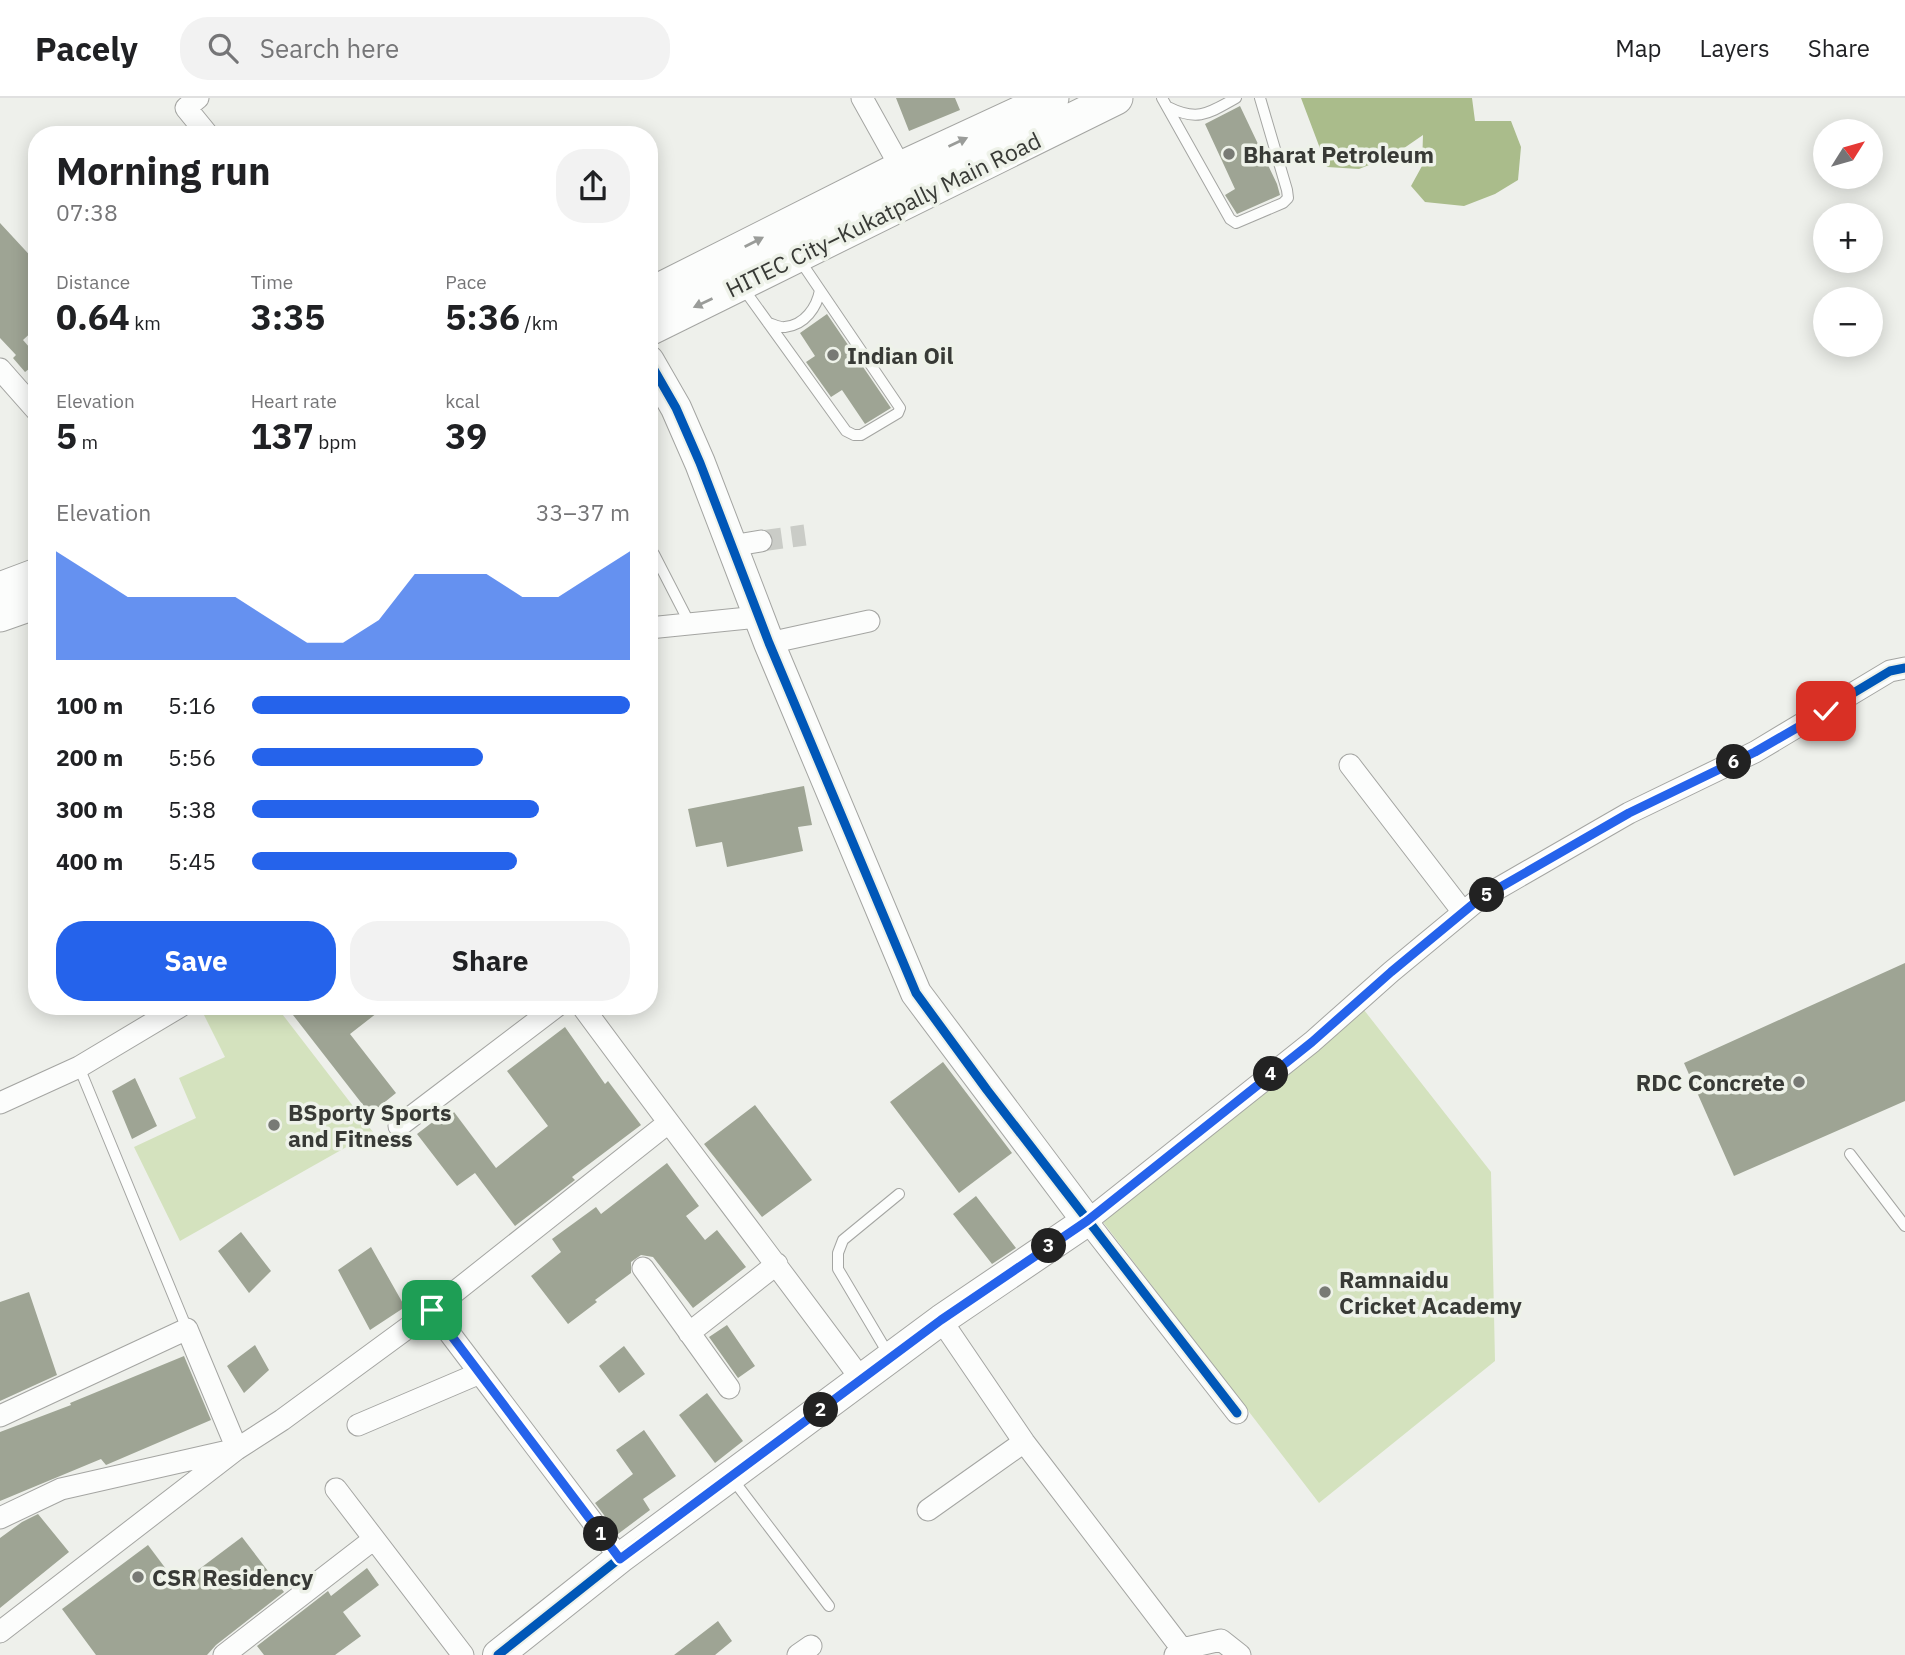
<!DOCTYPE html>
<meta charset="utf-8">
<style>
body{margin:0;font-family:"IBM Plex Sans",sans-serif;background:#f2f2f2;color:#202124;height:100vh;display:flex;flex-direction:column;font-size:26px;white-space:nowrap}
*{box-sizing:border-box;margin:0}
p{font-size:23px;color:#757577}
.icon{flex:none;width:38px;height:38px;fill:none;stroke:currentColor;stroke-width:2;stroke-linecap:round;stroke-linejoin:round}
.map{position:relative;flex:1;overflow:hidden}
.side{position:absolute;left:28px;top:28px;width:630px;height:889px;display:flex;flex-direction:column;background:#fff;border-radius:28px;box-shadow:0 4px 18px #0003}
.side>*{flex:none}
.needle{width:46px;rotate:53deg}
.controls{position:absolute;left:1813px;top:21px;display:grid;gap:14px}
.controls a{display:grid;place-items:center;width:70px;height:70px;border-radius:50%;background:#fff;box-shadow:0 4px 18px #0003;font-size:35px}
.pin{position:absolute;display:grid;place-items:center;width:60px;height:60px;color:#fff;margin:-30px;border-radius:14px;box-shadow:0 4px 10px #0006}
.km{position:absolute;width:35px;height:35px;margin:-18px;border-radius:50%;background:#222;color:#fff;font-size:19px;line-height:35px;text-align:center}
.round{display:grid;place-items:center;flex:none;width:74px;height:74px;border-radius:28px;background:#f2f2f2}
.overview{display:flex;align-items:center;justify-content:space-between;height:119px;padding:0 28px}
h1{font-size:38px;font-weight:700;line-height:52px}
.stats{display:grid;grid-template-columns:repeat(3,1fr);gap:10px;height:119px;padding:7px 28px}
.stats div{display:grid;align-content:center}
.stats b{font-size:35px;font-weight:700}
.stats small{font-size:19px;font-weight:400}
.stats p{font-size:19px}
.chart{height:196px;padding:14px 28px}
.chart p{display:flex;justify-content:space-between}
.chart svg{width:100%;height:126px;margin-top:7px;fill:#2563eb;opacity:.7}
.action{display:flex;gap:14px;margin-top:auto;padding:14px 28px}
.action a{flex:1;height:80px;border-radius:28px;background:#2563eb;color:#fff;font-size:28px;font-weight:700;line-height:80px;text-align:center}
.action a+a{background:#f2f2f2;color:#202124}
ul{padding:0 28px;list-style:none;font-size:23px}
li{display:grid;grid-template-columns:112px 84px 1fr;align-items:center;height:52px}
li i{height:18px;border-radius:9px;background:#2563eb}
header{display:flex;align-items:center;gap:42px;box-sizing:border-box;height:98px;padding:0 35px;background:#fff;border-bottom:2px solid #e0e0e0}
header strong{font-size:33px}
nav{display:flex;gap:38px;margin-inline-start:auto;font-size:24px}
.search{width:490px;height:63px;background:#f2f2f2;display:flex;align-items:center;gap:18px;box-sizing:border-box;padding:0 24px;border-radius:28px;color:#757577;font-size:26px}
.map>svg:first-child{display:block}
.green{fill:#d4e2be}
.water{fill:#aabc8b}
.building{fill:#9ea494}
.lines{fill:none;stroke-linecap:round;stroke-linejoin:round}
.street-tunnel{stroke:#caccc7;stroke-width:21;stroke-dasharray:21 10;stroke-linecap:butt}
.lane-casing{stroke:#a4a5a2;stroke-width:12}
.street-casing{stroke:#a4a5a2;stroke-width:23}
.secondary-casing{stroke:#a4a5a2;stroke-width:32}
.primary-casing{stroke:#a4a5a2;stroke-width:35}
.lane{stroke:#fcfdfc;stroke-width:10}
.street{stroke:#fcfdfc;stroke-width:21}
.secondary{stroke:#fcfdfc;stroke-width:30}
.primary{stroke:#fcfdfc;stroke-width:33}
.cycleway-casing{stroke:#eef2e9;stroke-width:13}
.cycleway{stroke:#0057b8;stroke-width:9}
.oneway{fill:#9a9c99}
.route-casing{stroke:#fff;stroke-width:14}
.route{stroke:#2563eb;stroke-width:9}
.poi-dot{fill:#787a75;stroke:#eef2e9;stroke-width:2.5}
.labels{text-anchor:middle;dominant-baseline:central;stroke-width:7;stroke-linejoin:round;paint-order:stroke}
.poi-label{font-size:23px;font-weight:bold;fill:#383a36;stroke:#eef2e9;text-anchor:start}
.street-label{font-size:23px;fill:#383a36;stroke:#eef2e9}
</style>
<header>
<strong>Pacely</strong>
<div class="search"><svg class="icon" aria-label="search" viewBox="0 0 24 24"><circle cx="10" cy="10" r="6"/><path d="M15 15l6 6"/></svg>Search here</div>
<nav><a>Map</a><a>Layers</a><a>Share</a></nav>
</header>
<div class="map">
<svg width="1905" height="1557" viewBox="0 0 1905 1557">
<rect width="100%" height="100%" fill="#eef0eb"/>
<path class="green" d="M218,908H276L373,1034L180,1143L134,1049L196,1020L179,980L225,959L203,915Z
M1364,912L1491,1074L1495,1263L1319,1405L1103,1124Z"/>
<path class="water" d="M1301,0H1472L1475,23H1511L1521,49L1518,82L1495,96L1464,108L1425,104L1411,88L1422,68L1423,37L1394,57L1359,71L1327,69Z"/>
<path class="building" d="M896,0H955L960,12L909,33Z
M1240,8L1277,86L1280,97L1237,116L1225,97L1235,91L1205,26Z
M0,125L37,165V229L23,242L37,258V265L25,274L13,260L16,257L0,240Z
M827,216L891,310L865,326L842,292L831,299L806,264L815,258L800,235Z
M804,688L812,727L798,729L803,753L727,769L722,744L696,749L688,711Z
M1905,865V1003L1734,1078L1684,965Z
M286,908H386L350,936L396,995L370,1016Z
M565,929L605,986L608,983L641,1027L572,1079L575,1082L515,1128L475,1075L457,1088L417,1036L451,1010L496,1070L548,1028L507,973Z
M943,964L1012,1055L959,1095L890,1004Z
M135,980L157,1028L132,1041L112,993Z
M755,1007L812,1082L762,1119L704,1046Z
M667,1065L699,1108L686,1118L705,1142L717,1132L746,1169L693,1210L653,1159L641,1157L631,1164V1175L595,1202L597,1204L568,1226L531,1178L561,1154L552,1141L596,1109L601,1116Z
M976,1098L1016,1150L992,1166L953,1116Z
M241,1134L271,1173L249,1195L218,1153Z
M371,1149L405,1209L370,1232L338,1172Z
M29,1194L57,1277L0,1303V1204Z
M727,1227L755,1268L738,1280L709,1239Z
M255,1247L269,1272L244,1295L227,1268Z
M624,1248L645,1276L619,1295L599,1268Z
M184,1258L211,1322L106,1367L101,1361L0,1403V1334L71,1307L70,1305Z
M707,1295L743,1343L715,1365L679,1317Z
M644,1332L676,1378L643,1401L650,1412L618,1436L595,1405L633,1376L616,1352Z
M38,1416L69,1454L0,1510V1440L22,1424Z
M242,1439L284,1494L216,1547L207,1557H96L62,1511L148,1447L178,1487Z
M367,1470L379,1487L343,1514L361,1538L335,1557H264L257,1548L328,1493L331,1498Z
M718,1523L732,1543L715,1557H674Z"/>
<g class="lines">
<path class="street-tunnel" d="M761,443L805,437"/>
<defs>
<path id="lane" d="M1162,0L1230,121L1236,125L1283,105L1288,100L1287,92L1260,0
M1168,9C1198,24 1209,15 1236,0
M743,190L846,333L854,337H861L898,315L900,310L799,161
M768,225C773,226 780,230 785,229C805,227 817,209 820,192
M654,456L690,526
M79,969L187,1231
M1850,1056L1905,1128
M889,1257L838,1171V1155L843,1142L899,1096
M731,1379L829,1508"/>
<path id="street" d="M198,0L186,10L208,37
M862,0L901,70
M0,271L37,313
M731,448L761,443
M649,530L758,519
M769,545L869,523
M1350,667L1463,814
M582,908C674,1033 769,1156 861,1281
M0,1005L79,969L181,908
M399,1028L557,908
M643,1170L729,1290
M432,1212L620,1460
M941,1222L1024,1344L1182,1551
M689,1235L777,1166
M1237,1315L1087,1123L1312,944L1391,874L1478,802L1629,715L1755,654L1890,573L1905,570
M0,1318L187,1231L237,1351L61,1391L0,1420
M358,1327L480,1275
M336,1391L463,1557
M928,1412L1024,1344
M0,1534L237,1351L282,1322L432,1212L668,1025
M224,1557L374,1441
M798,1557L811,1548
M1175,1557L1182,1551L1221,1542L1240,1557"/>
<path id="secondary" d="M498,1557L620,1460L941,1222L1087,1123L916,895L769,545L700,365L676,310L649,263"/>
<path id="primary" d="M649,197L901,70L1052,0
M649,231L1116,0
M0,491L37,477
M0,517L37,504"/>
</defs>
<use href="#lane" class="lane-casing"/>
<use href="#street" class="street-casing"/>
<use href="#secondary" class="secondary-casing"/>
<use href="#primary" class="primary-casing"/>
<use href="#lane" class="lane"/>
<use href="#street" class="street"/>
<use href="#secondary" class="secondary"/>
<use href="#primary" class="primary"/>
<defs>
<path id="cycleway" d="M649,263L676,310L700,365L769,545L916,895L987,992L1237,1315
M498,1557L620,1460L941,1222L1087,1123L1312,944L1391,874L1478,802L1629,715L1755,654L1890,573L1905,570"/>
</defs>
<use href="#cycleway" class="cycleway-casing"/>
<use href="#cycleway" class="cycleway"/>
</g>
<defs><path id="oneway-solid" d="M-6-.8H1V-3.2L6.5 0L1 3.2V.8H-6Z" transform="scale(1.75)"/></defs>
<g class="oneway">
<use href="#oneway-solid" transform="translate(958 44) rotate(-25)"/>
<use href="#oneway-solid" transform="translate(754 144) rotate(-27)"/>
<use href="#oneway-solid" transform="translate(703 205) rotate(155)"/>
</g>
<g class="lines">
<defs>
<path id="route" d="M432,1212L620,1461L941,1222L1087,1123L1312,944L1391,874L1478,802L1629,715L1755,654L1826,613"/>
</defs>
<use href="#route" class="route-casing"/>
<use href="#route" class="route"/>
</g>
<g class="poi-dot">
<circle cx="1229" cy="56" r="7"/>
<circle cx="833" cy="257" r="7"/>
<circle cx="1799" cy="984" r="7"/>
<circle cx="274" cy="1027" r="7"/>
<circle cx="1325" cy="1194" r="7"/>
<circle cx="138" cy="1479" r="7"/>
</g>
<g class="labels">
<g class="poi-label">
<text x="1243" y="56">Bharat Petroleum</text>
<text x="847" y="257">Indian Oil</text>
<text x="1785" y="984" text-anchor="end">RDC Concrete</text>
<text x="288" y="1014">BSporty Sports<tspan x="288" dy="26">and Fitness</tspan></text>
<text x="1339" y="1181">Ramnaidu<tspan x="1339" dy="26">Cricket Academy</tspan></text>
<text x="152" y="1479">CSR Residency</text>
</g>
<g class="street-label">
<text transform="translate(883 116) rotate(-26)">HITEC City–Kukatpally Main Road</text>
</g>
</g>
</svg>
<div class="controls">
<a><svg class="needle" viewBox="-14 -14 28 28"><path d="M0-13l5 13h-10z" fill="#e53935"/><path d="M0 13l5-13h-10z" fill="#757577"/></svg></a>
<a>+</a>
<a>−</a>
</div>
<div class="pin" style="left:432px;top:1212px;background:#1e9e55"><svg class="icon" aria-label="arrive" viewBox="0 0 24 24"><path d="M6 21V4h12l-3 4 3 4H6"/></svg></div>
<div class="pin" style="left:1826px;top:613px;background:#d93025"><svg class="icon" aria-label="check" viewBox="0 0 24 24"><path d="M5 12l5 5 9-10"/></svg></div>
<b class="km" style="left:601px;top:1436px">1</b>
<b class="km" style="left:821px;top:1312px">2</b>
<b class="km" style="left:1049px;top:1148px">3</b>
<b class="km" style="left:1271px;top:976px">4</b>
<b class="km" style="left:1487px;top:797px">5</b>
<b class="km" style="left:1734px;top:664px">6</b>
<section class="side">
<div class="overview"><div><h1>Morning run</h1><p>07:38</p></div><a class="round"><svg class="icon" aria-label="share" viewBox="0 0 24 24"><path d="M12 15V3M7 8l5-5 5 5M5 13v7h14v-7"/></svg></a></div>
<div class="stats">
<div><p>Distance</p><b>0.64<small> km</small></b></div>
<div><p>Time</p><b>3:35</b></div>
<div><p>Pace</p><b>5:36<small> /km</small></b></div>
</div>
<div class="stats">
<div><p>Elevation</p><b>5<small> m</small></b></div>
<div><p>Heart rate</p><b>137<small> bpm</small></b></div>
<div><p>kcal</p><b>39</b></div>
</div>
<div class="chart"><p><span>Elevation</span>33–37 m</p>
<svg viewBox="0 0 160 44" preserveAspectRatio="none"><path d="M0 44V6L10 14L20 22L30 22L40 22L50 22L60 30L70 38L80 38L90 30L100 14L110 14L120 14L130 22L140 22L150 14L160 6V44z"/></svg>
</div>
<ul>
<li><b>100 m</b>5:16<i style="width:100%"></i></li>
<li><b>200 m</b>5:56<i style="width:61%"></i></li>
<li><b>300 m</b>5:38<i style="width:76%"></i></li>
<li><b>400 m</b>5:45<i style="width:70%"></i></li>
</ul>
<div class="action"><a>Save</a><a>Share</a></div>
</section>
</div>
